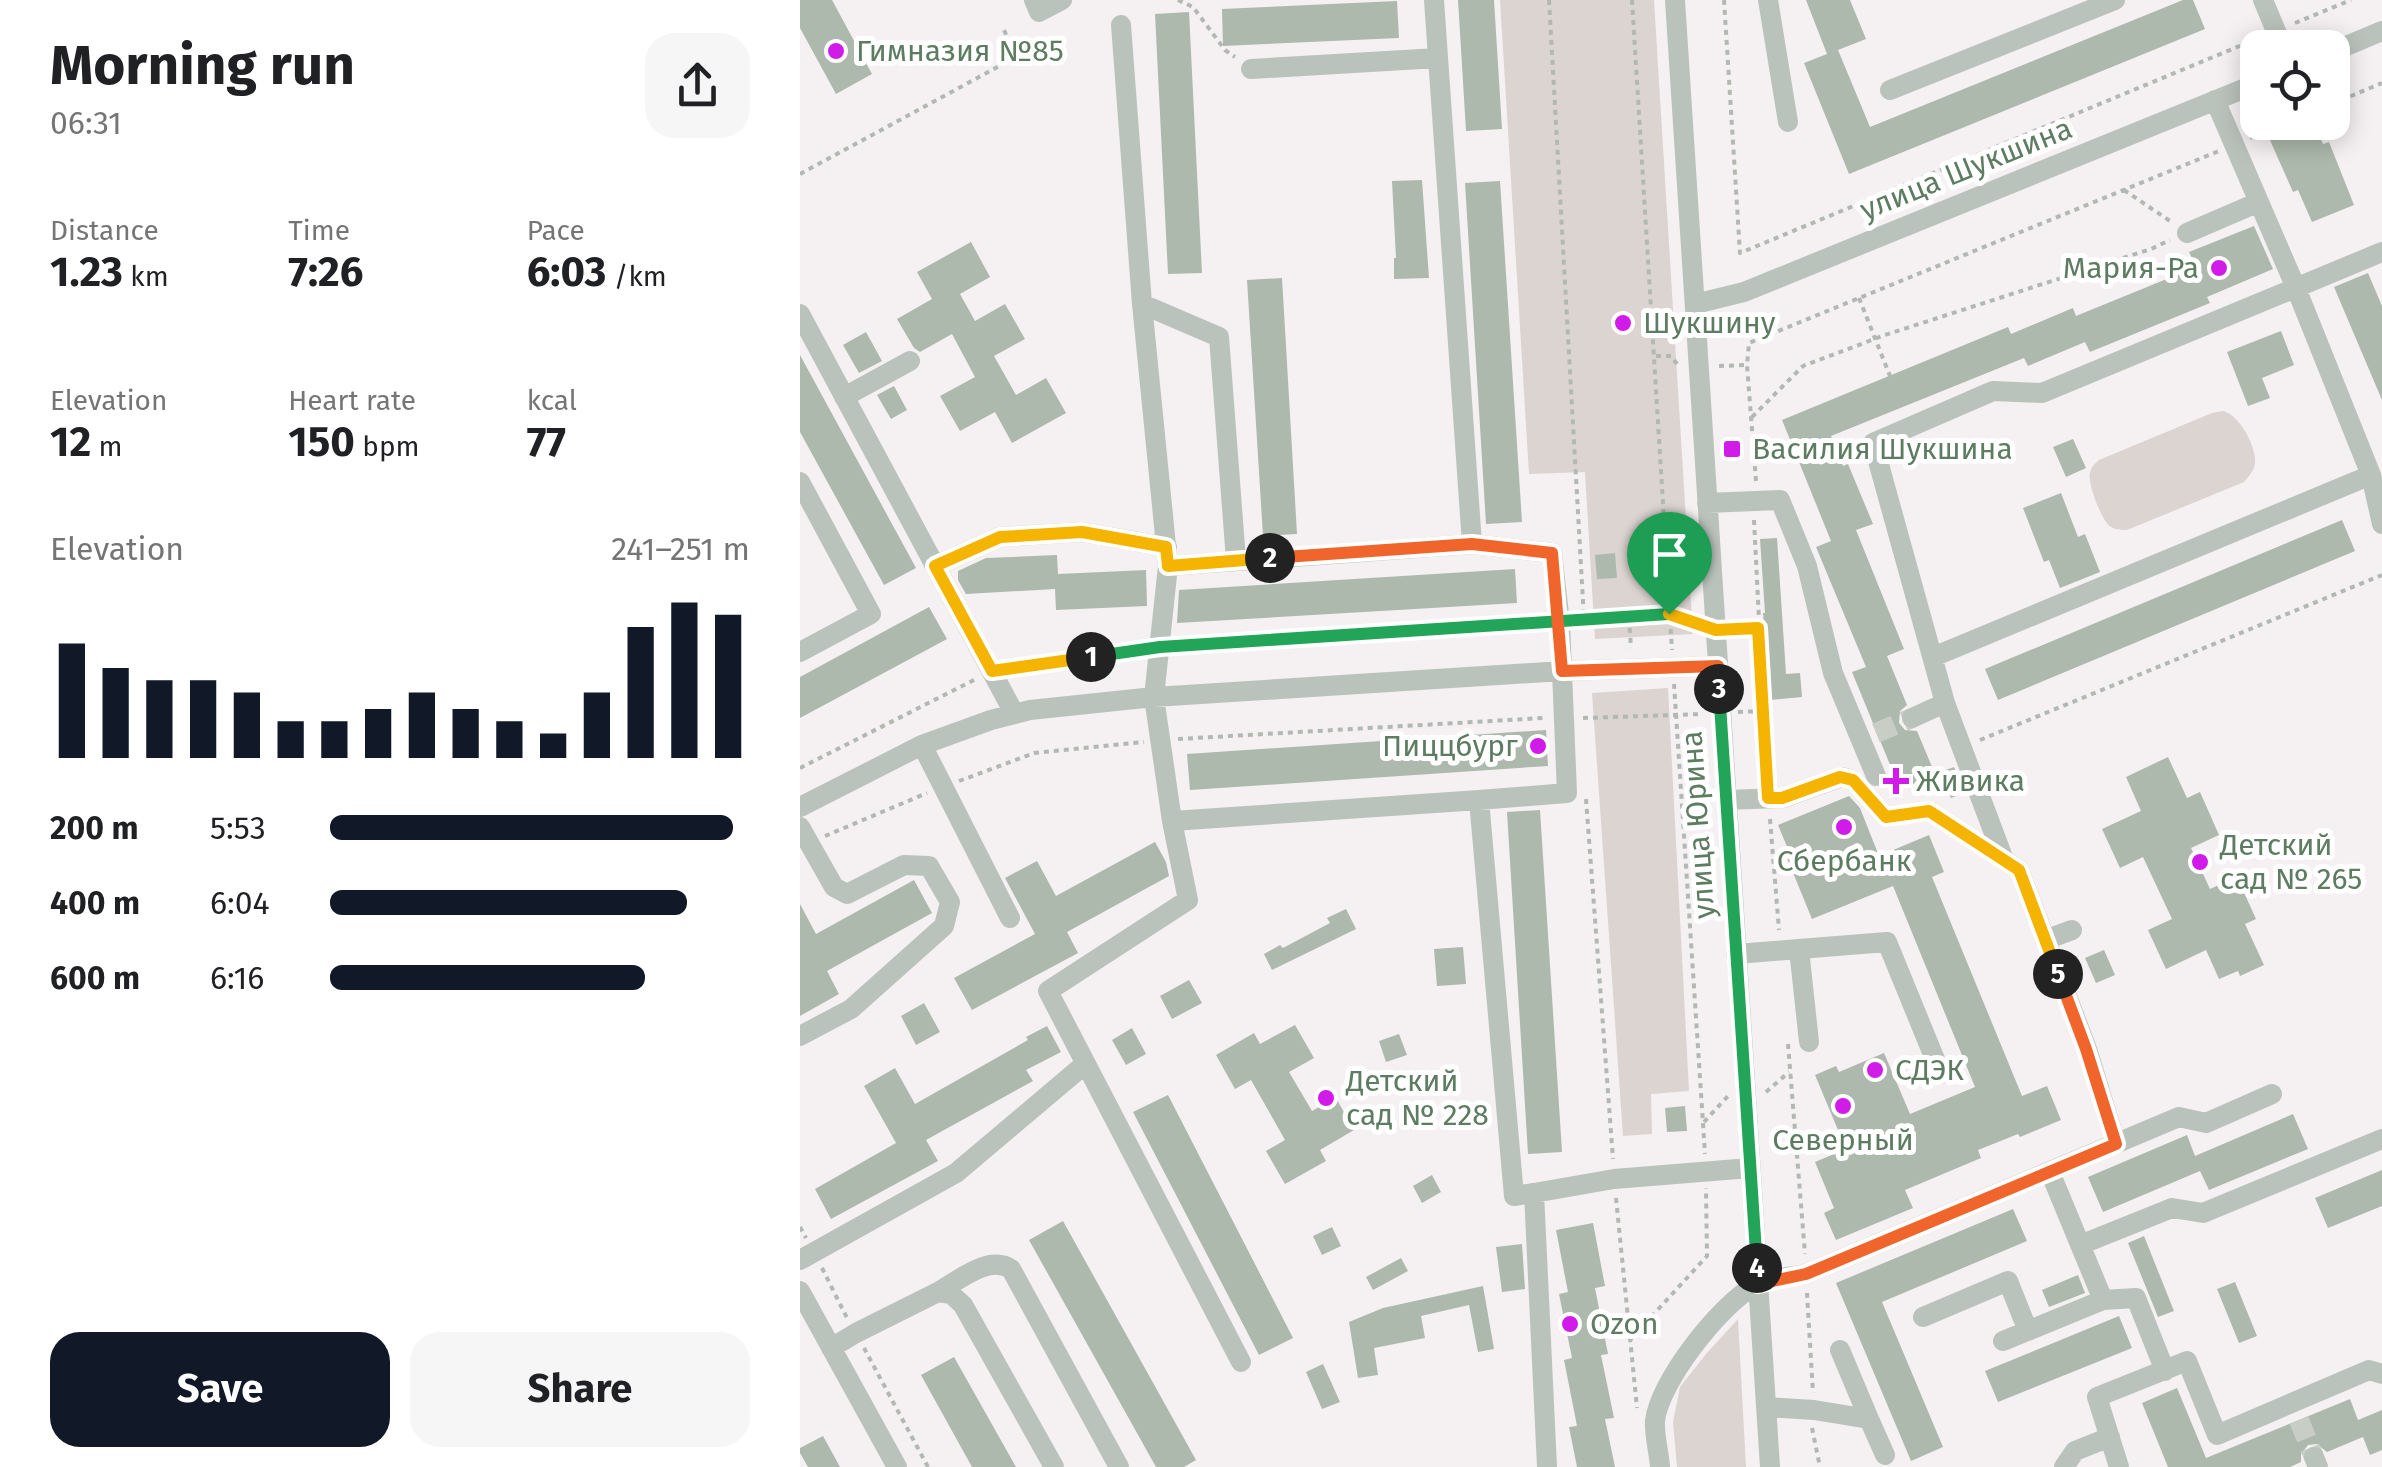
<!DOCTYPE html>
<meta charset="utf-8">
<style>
body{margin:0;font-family:"Fira Sans",sans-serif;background:#f6f6f6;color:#202124;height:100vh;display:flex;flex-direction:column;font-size:38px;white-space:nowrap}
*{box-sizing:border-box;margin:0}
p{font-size:32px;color:#757577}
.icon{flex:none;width:55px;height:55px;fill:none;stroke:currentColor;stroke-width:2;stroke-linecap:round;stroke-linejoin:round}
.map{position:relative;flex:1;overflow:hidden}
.side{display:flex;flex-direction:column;background:#fff;width:800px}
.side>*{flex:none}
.controls{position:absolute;left:1440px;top:30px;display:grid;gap:20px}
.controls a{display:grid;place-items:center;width:110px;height:110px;border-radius:20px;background:#fff;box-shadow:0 5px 25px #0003;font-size:50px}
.pin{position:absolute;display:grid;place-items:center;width:85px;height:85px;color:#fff;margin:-102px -42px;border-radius:50% 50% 50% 0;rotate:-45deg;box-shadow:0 0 10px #0007}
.pin .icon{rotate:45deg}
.km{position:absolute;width:50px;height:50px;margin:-25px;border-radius:50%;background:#222;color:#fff;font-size:28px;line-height:50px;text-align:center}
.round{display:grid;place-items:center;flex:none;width:105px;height:105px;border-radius:30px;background:#f6f6f6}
.head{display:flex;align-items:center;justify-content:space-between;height:170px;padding:0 50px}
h1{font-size:55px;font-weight:700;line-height:75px}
.stats{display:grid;grid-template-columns:repeat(3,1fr);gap:15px;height:170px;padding:10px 50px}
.stats div{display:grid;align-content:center}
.stats b{font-size:42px;font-weight:700}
.stats small{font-size:28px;font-weight:400}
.stats p{font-size:28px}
.chart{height:280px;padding:20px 50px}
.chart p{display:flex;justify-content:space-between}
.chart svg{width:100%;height:180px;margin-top:10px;stroke:#111827;stroke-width:6}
.button{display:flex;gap:20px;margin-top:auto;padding:20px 50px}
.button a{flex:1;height:115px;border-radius:30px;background:#111827;color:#fff;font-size:40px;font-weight:700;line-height:115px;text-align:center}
.button a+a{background:#f6f6f6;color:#202124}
ul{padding:0 50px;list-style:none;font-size:32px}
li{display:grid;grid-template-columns:160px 120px 1fr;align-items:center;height:75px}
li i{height:25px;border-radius:12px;background:#111827}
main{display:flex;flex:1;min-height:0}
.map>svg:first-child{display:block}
.green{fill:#dcd4d1}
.building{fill:#adb9ad}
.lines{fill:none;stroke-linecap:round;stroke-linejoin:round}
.minor-tunnel{stroke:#c8cdc6;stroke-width:20;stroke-dasharray:20 10;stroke-linecap:butt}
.path{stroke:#b2b9b3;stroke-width:4;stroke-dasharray:5 5;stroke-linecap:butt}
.minor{stroke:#bac3bb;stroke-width:20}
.split-1-casing{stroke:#fff;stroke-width:20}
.split-2-casing{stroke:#fff;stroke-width:20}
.split-3-casing{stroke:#fff;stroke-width:20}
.split-4-casing{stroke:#fff;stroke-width:20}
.split-5-casing{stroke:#fff;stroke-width:20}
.split-6-casing{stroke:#fff;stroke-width:20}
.split-1{stroke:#22a559;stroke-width:12}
.split-2{stroke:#f5b400;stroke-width:12}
.split-3{stroke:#f0652b;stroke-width:12}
.split-4{stroke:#22a559;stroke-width:12}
.split-5{stroke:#f0652b;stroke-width:12}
.split-6{stroke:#f5b400;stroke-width:12}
.poi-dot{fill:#d11ce9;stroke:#fff;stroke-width:4}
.labels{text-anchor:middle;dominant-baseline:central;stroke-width:10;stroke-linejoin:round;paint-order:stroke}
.poi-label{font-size:30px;fill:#5e7c61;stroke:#fff;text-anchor:start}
.street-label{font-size:30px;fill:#5e7c61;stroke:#fff}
</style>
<main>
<section class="side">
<div class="head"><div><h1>Morning run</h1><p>06:31</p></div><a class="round"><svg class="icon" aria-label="share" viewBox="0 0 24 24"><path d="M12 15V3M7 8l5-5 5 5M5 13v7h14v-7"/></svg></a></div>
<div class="stats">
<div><p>Distance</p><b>1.23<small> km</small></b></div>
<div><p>Time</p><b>7:26</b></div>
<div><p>Pace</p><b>6:03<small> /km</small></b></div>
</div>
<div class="stats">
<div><p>Elevation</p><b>12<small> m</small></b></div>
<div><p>Heart rate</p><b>150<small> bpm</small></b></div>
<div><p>kcal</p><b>77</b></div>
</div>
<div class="chart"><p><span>Elevation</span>241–251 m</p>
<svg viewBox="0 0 160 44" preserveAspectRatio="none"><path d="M5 44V16M15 44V22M25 44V25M35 44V25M45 44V28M55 44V35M65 44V35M75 44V32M85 44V28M95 44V32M105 44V35M115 44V38M125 44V28M135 44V12M145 44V6M155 44V9"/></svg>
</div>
<ul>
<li><b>200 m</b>5:53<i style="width:96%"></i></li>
<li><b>400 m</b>6:04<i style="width:85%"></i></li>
<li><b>600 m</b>6:16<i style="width:75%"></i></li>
</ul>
<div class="button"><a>Save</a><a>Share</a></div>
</section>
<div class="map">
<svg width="1582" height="1467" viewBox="0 0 1582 1467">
<rect width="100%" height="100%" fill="#f5f0f2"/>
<path class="green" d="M700,0H854L893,634L795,639L785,472L729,474Z
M1423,411C1439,415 1454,443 1455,459C1456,469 1449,476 1444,482L1327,530C1322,530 1316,530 1311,527C1302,522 1287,483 1290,473C1292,465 1294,465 1299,460L1412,413Z
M868,688L889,1091L851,1094L852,1134L823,1136L792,693Z
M938,1319L946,1467H877L873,1422L880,1387L906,1354Z"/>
<path class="building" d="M0,0H32L72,74L36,94L0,28Z
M658,0H694L702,129L666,131Z
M1006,0H1050L1066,39L1038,50L1070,127L1383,0H1393L1405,29L1049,174L1004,63L1027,54Z
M597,1L599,38L423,46L422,9Z
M389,12L402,273L368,274L355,14Z
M1515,125L1523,144L1529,142L1554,205L1512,222L1498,190L1493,192L1469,138L1497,126L1499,132Z
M622,180L629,278L594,279V258H596L592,181Z
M700,181L722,522L686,524L665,183Z
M1454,226L1473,269L1407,297L1410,303L1290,352L1285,342L1228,366L1224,358L1031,436L1043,466L1048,464L1073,524L1056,530L1104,649L1087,656L1107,705L1100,711L1099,723L1105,730L1117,731L1135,774L1154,767L1164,793L1151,798L1147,789L1135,794L1128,778L1100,789L1052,672L1066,667L1016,547L1031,541L982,420L1208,327L1211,334L1273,308L1276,316L1396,267L1389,252Z
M171,242L190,277L160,294L175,321L205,304L225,339L194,356L216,395L246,378L266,413L212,443L195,412L160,431L140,396L175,377L152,334L120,352L114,348L97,319L132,299L117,272Z
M1568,273L1582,306V400L1534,287Z
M482,278L497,534L463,536L447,280Z
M1481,331L1494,365L1462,378L1470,398L1448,406L1427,352Z
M66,332L82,361L59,373L43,345Z
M0,355L116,568L84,585L0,432Z
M94,386L107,410L91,419L77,395Z
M1273,439L1286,468L1266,477L1253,447Z
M1261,493L1278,537L1285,534L1300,572L1260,588L1249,560L1244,562L1223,508Z
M1542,520L1555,551L1198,700L1185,669Z
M977,538L986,674L1000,673L1002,697L970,700L963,613H965L960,539Z
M815,553L817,578L797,579L795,555Z
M257,555L258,574L346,570L347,606L256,610L255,589L166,594L158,580V571L186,558Z
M715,569L717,603L377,623L379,590Z
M129,607L147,639L0,718V677Z
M746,730L748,766L390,790L387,754Z
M1368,757L1387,798L1400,792L1419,835L1391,848L1410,889L1437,877L1456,919L1445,924L1464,965L1440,976L1438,971L1419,979L1406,950L1366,969L1348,930L1372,919L1343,857L1320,868L1302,829L1341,811L1326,777Z
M1049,796L1060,808L1079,856L1129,835L1144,872L1132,877L1222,1096L1247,1086L1261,1120L1220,1137L1218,1134L1178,1150L1181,1158L1105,1190L1113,1208L1036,1240L1024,1213L1034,1208L1015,1162L1046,1149L1015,1075L1036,1066L1039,1072L1084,1053L1110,1114L1175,1087L1093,886L1012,919L987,858L991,856L978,825Z
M740,810L762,1152L728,1154L707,812Z
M355,842L366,862L369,876L267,932L278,953L172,1010L154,978L235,934L205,878L237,861L256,896Z
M114,880L132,913L27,971L39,994L0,1016V904L16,934Z
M546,909L556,929L472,970L464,954L480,945L483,948L530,923L527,918Z
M663,947L666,984L637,986L634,949Z
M1304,950L1315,975L1296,983L1285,958Z
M389,980L402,1003L372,1019L360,996Z
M124,1003L140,1032L116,1045L101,1016Z
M495,1025L514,1058L489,1072L512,1111L536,1098L554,1130L520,1150L526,1161L485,1184L466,1151L485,1140L451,1080L435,1089L416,1055L454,1033L460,1044Z
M247,1026L261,1052L226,1070L233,1081L126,1140L138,1161L31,1219L15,1189L96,1143L64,1086L95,1068L115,1104L228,1040L226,1037Z
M332,1028L346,1054L326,1065L312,1040Z
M599,1034L607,1055L586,1062L579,1041Z
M368,1095L493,1338L459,1355L333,1112Z
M885,1106L887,1131L867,1132L865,1108Z
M1493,1114L1508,1149L1409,1190L1400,1171L1303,1212L1288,1177L1387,1135L1395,1156Z
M1582,1170V1206L1528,1228L1515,1198Z
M632,1175L641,1192L622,1203L613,1186Z
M1213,1209L1227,1241L1082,1302L1143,1447L1111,1461L1036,1283Z
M263,1221L396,1460L384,1467H356L229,1240Z
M793,1223L805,1286L795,1288L808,1354L801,1355L814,1418L805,1419L815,1467H777L769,1427L777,1426L764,1360L772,1358L759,1294L768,1292L756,1230Z
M532,1227L541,1246L522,1255L513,1236Z
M1344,1236L1374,1311L1358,1317L1328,1243Z
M722,1244L725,1289L702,1292L696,1247Z
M601,1258L608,1271L573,1290L566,1277Z
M1278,1275L1285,1293L1249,1307L1242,1290Z
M1435,1282L1457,1336L1439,1343L1417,1289Z
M683,1286L694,1349L678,1352L669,1305L621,1316L625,1338L574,1348L578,1375L558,1378L549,1322L583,1308Z
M1319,1316L1332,1348L1198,1402L1185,1371Z
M154,1357L216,1467H172L121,1375Z
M523,1364L540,1402L522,1409L506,1372Z
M1377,1388L1406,1458L1550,1399L1558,1420L1582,1410V1450L1570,1455L1563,1437L1527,1452L1517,1444L1508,1445L1501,1454V1462L1490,1467H1368L1342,1403Z
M23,1436L40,1467H8L0,1453V1448Z"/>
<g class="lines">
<path class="minor-tunnel" d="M1076,733L1112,718
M1499,1420L1514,1457"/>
<path class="path" d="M378,0L393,7L425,50L435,57
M749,0L784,619
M832,0L872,650
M924,0L940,253L1459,38
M1495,23L1551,0
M1532,104L1582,83
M1450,138L1488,122
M0,174L216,57L204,30
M1324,190L1370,221
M1059,298L1090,376
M856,356H871L880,368
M919,366L947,365
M952,417L1003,366L1085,335L1351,249L1370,240
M956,481L947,365L949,343L1419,151
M954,520L967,780
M829,618L831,648
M781,622L869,615L895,623
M933,629L958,628
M377,646L742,624
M213,668L342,649
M874,684L905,1154
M938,712L963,711
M783,718L903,714
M378,739L743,718
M1180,740L1582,575
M0,768L176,679
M159,781L234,753L344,742
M786,799L813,1159
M1106,814L1129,811L1177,842
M970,819L979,930
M25,836L127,793
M988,1044L1005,1254
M966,1092L989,1072
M904,1122L928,1096
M816,1198L837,1408
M0,1227L6,1238
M22,1268L47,1318
M1007,1293L1013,1393
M831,1339L907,1256L906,1188
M64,1348L128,1467
M1012,1428L1020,1467"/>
<path class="minor" d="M234,0L239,12L262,0
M634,0L672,544L752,553L760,623L767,793L679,800L714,1196L734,1193
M875,0L970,1467
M968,0L988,122
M1463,0L1483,48
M321,25L342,304L368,566
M1532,52L1582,31
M451,69L638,58
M1090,90L1315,0
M1415,100L1496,288L1571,475L1582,524
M1387,233L1459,202
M342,304L419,337L436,560
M895,304L944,292L1458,83
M0,314L214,713
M44,397L110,361
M0,482L71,614L0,652
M907,503L980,500L1007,566L1033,673L1076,776
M135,566L200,537L282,532L367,547
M1133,657L1571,475
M1112,718L1145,703
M122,745L210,918
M927,800L983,798L1041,777L1053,780L1086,817
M0,807L122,745L191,720L230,710L354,697L762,671L918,666
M372,821L679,800
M0,827L34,887L47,894L104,865L129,866L150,902L144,926L51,1009L0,1036
M1245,940L1272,930
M999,949L1087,942L1141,1074
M936,954L999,949L1009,1042
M1316,1144L1287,1049L1219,870L1204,860L1145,703L1073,443L1193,391L1242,393L1582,252
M1250,1172L1303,1300L1336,1298L1365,1371
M1280,1245L1372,1208L1403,1213L1582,1139
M0,1260L156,1173L285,1064
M0,1291L97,1467
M138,1292C158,1281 189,1254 211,1269L319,1467
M1123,1317L1208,1281L1228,1331
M1203,1341L1303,1300
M31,1348L56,1333L138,1292L151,1294L163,1305L254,1467
M1040,1350L1069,1419
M441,1362L248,991L388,900L372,821L354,697L368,566L672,544
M966,1407L1014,1410L1069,1419L1085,1455
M1514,1457L1518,1467
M747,1467L734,1193L814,1179L950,1168
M860,1467C859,1452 854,1435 855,1421C859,1382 920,1305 954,1286C969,1278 990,1277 1006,1274L1379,1117L1406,1123L1472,1094
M1264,1467L1275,1451L1310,1437
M1319,1467L1297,1397L1387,1361L1417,1435L1569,1370L1582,1374"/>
</g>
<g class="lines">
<defs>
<path id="split-1" d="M291,657L360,647L869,614"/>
<path id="split-2" d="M291,657L192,671L135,566L200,537L282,532L366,547L368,566L470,558"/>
<path id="split-3" d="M470,558L672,544L752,553L762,671L918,666L919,689"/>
<path id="split-4" d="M919,689L957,1268"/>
<path id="split-5" d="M957,1268L958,1284L1006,1274L1316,1144L1286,1049L1258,974"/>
<path id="split-6" d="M869,614L916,630L958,628L968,798H982L1040,777L1053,780L1086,817L1129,811L1219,870L1258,974"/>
</defs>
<use href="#split-1" class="split-1-casing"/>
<use href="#split-2" class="split-2-casing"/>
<use href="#split-3" class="split-3-casing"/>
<use href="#split-4" class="split-4-casing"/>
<use href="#split-5" class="split-5-casing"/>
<use href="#split-6" class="split-6-casing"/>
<use href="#split-1" class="split-1"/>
<use href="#split-2" class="split-2"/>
<use href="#split-3" class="split-3"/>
<use href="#split-4" class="split-4"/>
<use href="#split-5" class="split-5"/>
<use href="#split-6" class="split-6"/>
</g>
<g class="poi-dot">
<circle cx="36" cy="51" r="10"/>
<circle cx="1419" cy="268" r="10"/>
<circle cx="823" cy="323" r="10"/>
<rect x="922" y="439" width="20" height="20" rx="5"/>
<circle cx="738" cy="746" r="10"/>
<path d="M1091 766h10v10h10v10h-10v10h-10v-10h-10v-10h10z"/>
<circle cx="1044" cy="827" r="10"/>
<circle cx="1400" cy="862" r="10"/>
<circle cx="1075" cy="1070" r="10"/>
<circle cx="526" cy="1098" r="10"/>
<circle cx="1043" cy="1106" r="10"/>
<circle cx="770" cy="1324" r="10"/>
</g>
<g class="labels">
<g class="poi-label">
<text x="56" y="51">Гимназия №85</text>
<text x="1399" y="268" text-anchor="end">Мария-Ра</text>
<text x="843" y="323">Шукшину</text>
<text x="952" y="449">Василия Шукшина</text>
<text x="718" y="746" text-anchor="end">Пиццбург</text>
<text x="1116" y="781">Живика</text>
<text x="1420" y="845">Детский<tspan x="1420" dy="34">сад № 265</tspan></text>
<text x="1044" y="861" text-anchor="middle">Сбербанк</text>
<text x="1095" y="1070">СДЭК</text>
<text x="546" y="1081">Детский<tspan x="546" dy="34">сад № 228</tspan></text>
<text x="1043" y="1140" text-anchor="middle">Северный</text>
<text x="790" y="1324">Ozon</text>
</g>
<g class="street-label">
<text transform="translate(1166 169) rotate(-22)">улица Шукшина</text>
<text transform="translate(898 825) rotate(-94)">улица Юрина</text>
</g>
</g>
</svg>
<div class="controls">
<a><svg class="icon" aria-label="locate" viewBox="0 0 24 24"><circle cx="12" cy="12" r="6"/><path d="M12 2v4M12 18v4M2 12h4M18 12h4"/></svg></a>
</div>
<div class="pin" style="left:869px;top:614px;background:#1e9e55"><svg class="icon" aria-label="arrive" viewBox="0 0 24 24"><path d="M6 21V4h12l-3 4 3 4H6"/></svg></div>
<b class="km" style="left:291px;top:657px">1</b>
<b class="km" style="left:470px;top:558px">2</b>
<b class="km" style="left:919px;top:689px">3</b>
<b class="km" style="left:957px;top:1268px">4</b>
<b class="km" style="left:1258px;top:974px">5</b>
</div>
</main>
